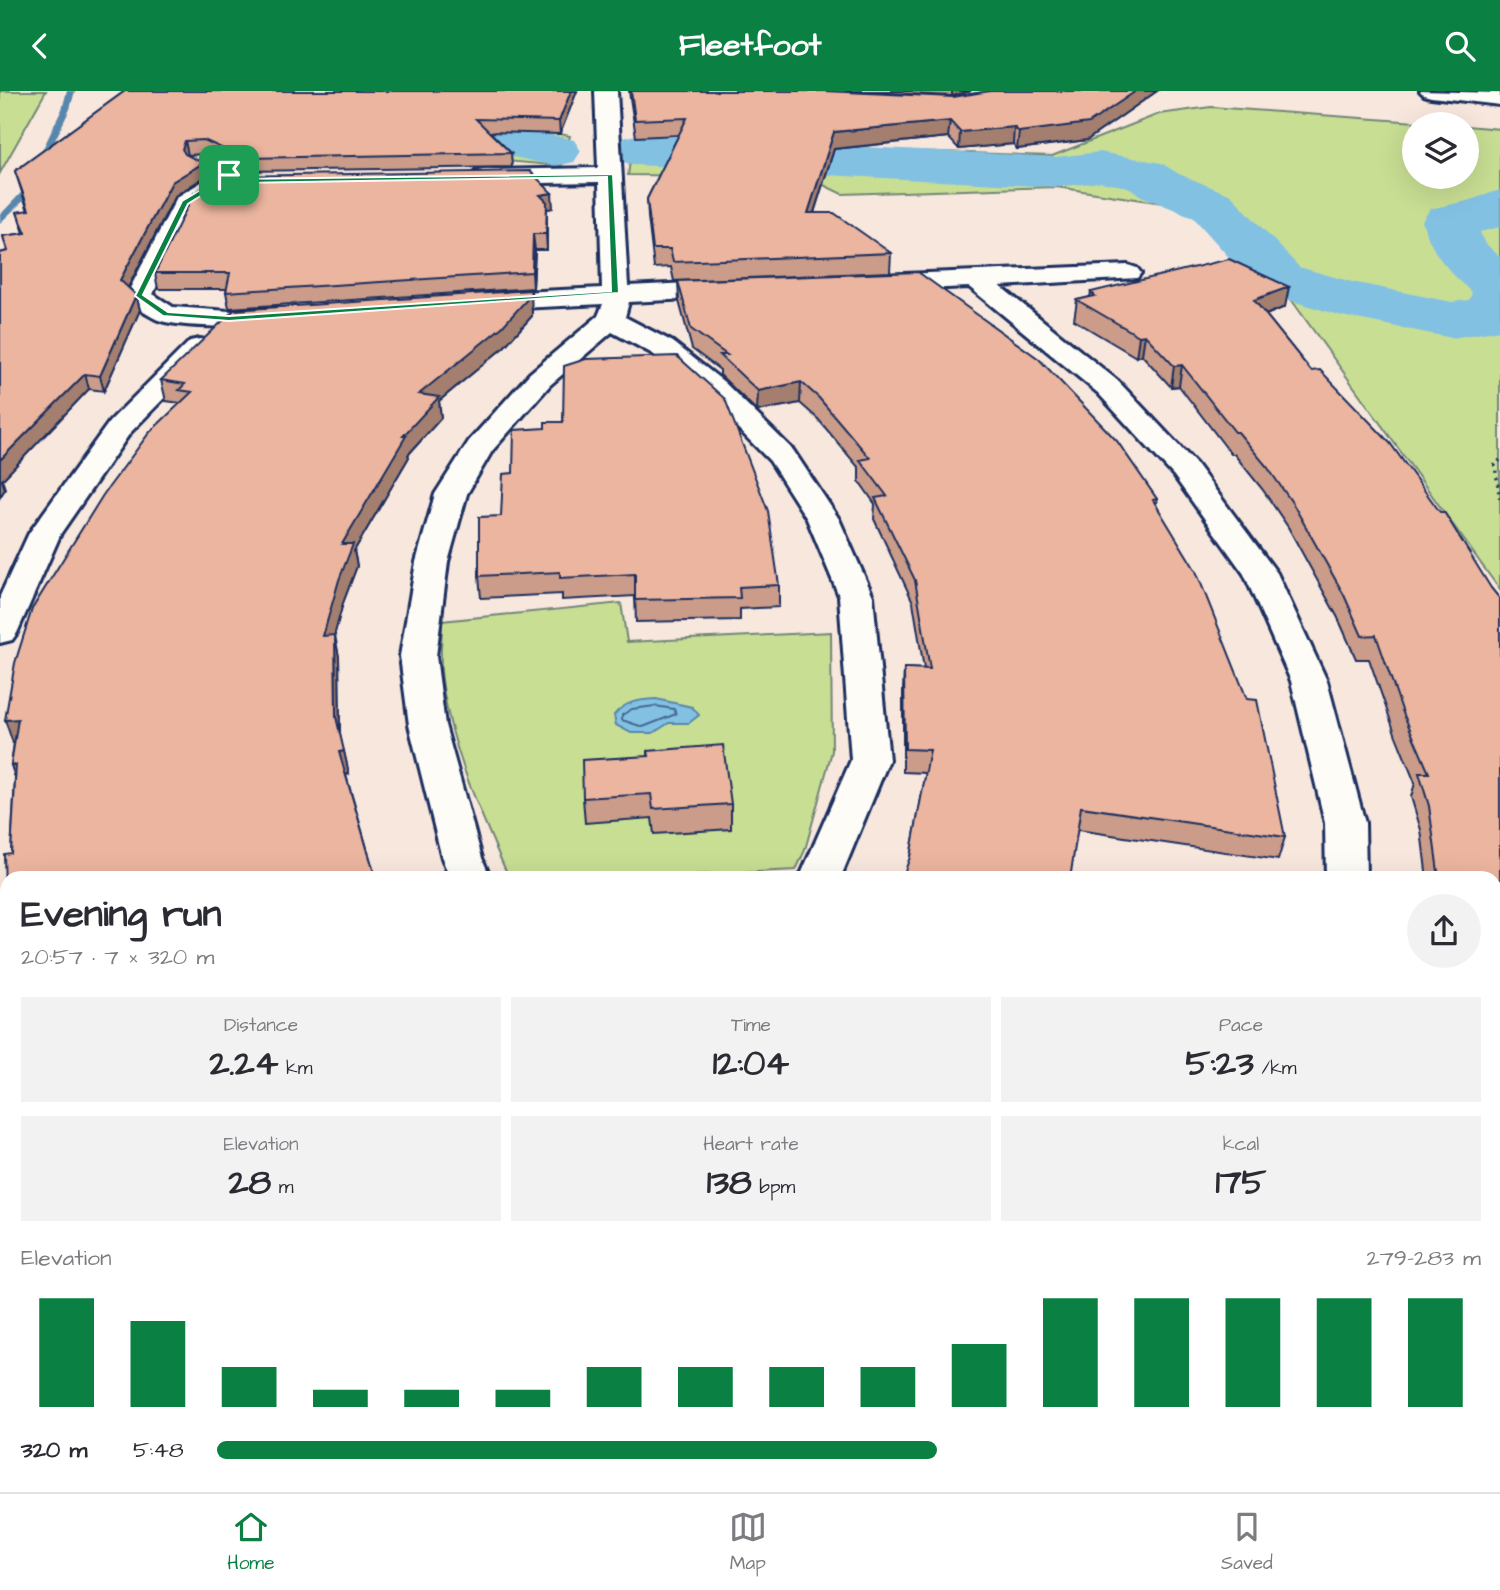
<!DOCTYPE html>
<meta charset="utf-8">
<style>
body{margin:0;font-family:"Architects Daughter",sans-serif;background:#f2f2f3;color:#2b2b33;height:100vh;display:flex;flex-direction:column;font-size:26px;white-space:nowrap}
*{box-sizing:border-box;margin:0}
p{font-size:23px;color:#7c7c81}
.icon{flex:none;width:38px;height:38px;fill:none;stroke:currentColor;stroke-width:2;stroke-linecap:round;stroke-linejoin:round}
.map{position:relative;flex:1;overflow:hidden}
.panel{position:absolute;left:0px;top:780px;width:1502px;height:621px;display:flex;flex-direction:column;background:#fff;border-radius:21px 21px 0 0;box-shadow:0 7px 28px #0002}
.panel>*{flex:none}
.fabs{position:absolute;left:1402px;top:21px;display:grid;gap:14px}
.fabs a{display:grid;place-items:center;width:77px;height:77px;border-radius:50%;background:#fff;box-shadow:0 7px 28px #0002;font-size:35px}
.pin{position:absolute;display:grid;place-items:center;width:60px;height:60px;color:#fff;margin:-30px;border-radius:14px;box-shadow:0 4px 10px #0006}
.round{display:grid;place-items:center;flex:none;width:74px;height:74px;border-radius:37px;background:#f2f2f3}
.headline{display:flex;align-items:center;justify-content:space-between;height:119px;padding:0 21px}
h1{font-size:38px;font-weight:700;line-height:52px}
.metrics{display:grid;grid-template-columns:repeat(3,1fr);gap:10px;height:119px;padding:7px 21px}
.metrics div{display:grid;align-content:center;border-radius:0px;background:#f2f2f3;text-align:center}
.metrics b{font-size:35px;font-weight:700}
.metrics small{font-size:19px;font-weight:400}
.metrics p{font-size:19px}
.chart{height:196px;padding:14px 21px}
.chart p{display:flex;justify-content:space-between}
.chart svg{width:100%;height:126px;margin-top:7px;stroke:#0b8043;stroke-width:6}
ul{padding:0 21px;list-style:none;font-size:23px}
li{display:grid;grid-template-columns:112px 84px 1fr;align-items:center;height:52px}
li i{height:18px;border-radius:9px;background:#0b8043}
header{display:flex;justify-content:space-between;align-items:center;height:91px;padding:0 21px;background:#0b8043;color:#fff;font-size:32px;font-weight:700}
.tab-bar{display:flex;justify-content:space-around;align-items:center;height:98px;border-top:2px solid #e1e1e2;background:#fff;font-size:19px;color:#7c7c81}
.tab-bar a{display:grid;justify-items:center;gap:4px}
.tab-bar .on{color:#0b8043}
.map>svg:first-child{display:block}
.green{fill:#c8de93;stroke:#728678;stroke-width:2}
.water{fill:#83c1e3;stroke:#5987ae;stroke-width:2}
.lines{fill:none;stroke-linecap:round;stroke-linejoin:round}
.shore{stroke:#456993;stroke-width:2}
.stream{fill:#5987ae;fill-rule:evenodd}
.river{fill:#83c1e3;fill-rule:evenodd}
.minor-casing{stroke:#1b2f5e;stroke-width:6}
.path{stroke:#1b2f5e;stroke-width:3.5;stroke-dasharray:2 4.5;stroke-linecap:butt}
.minor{fill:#fdfcf7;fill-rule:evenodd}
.wall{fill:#ca9c89;stroke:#1b2f5e;stroke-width:2}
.shaded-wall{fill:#a47f6f;stroke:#1b2f5e;stroke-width:2}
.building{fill:#ebb59f;stroke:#1b2f5e;stroke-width:2}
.route{fill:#0b8043;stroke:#fff;stroke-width:2;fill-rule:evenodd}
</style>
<header><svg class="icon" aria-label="back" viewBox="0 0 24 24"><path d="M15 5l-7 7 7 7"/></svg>Fleetfoot<svg class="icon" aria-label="search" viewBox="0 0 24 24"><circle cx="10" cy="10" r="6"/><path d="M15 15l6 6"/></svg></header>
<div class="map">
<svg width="1500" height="1401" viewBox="0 0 1500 1401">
<rect width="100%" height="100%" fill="#f8e7dd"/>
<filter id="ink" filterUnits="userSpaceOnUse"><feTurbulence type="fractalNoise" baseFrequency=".0143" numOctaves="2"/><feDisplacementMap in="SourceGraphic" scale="14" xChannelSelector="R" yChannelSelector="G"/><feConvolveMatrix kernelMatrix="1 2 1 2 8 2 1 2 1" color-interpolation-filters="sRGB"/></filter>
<g filter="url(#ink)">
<path class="green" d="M0,0H46L0,82Z
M354,0L570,45L562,75L493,69Z
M1211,16L1444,33H1414V86H1466L1467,35L1500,38V499L1229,122L1056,96L842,103L807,86L628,84L633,50L1052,65L1159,23Z
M621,512L627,551L831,541L832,660L805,759L796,779L627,787H509C481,723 451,659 442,589C439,570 442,549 442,530Z"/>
<path class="water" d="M656,608L692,616L699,624L689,632H669L653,642H631L616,634L614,624C625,610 639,609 656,608Z"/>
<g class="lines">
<path class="shore" d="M655,615L674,618L676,623L643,636L622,629V624L632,618Z"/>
<path class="stream" d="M67,0H75L70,18L44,72L37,74L36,72L62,18Z
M34,88L38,91L34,100L0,132V124Z"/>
<path class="river" d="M276,0H357L574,49L581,60L574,71L556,75L438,50L283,10Z
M636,44L1056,66L1100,61L1161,72L1179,83L1231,104L1299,176L1352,191L1452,211L1469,209L1472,202C1445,175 1434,167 1422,130L1430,118L1467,110L1500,99V136L1480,141L1484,151L1500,166V239L1452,247L1342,225L1259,200L1193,126L1141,105L1128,96L1100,91L1056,96L636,74L618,70L611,59L618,48Z"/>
<defs>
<path id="minor" d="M595,0H617L628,195L731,190L740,192L744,198L740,204L731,206L629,211L625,226L673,251L724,291L793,359L839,428L873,505L889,669L840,788H799L851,669L839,505L807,428L770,370L704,303L653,263L612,241L550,294L492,360L467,403L448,471L436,565L445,634L482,767L491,788H450L442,767L409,634L400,565L416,471L435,403L469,350L530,282L598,225L603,213L480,219L471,217L467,211L471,205L480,203L602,197L599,91L483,93L475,91L471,86L475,81L483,79L598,77Z
M1420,0L1500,2V14L1431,6L1424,4Z
M229,77L237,79L241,84L237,89L195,115L153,203L173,216L229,220L277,217L286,219L290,225L286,231C263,237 177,238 156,228C146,223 132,214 126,205L177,106L221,79Z
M1128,174L1137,177L1141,182L1137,187L1000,195L1118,290L1196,373L1277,482L1327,590L1365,732L1366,788H1326L1325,732L1291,590L1244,483L1174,385L1098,302L969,196L879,200L870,198L866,192L870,186L879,184Z
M200,248L210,250L214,256L130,342L61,442L17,542L12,549L0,552V505L29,442L110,330L190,250Z
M1494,1034H1500V1072H1494Z
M0,1084L7,1086V1134L0,1132Z
M0,1153H7V1195H0Z
M701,1395H757V1401H701Z"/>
</defs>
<use href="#minor" class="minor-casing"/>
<path class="path" d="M1500,369L1495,374L1500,409"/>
<use href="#minor" class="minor"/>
</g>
<path class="wall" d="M125,0H577L560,43L490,41L511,62L512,76L246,80L207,63L188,64L206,85L175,105L128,196L136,204L140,219L104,300L89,298L2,389L5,398L0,406V162L7,160L3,145L24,142L17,121L28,120L15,80Z
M629,0H824L953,6L990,0H1157L1087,49L1017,58L1013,53L959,58L948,46L834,58L814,122L891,162L890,181L674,190L671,176L654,177L648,126L647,108L679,44L636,46Z
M845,0H971L952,5Z
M553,117L547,118V159H535L533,197L229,217L226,201L227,198H158L155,182Z
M678,190L1157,408L1156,413L1285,746L1278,769L1078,739L910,766L926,682L903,681V599L904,577L924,578L913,511L874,428L875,413L859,390V377L818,328L800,312L757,320L720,284V279L692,258L679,210Z
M1091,201L1285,216L1266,224L1311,280L1500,508V933L1494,932V788H1427L1421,739L1411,706L1415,692L1396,645L1369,568H1356L1338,527L1288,436L1263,399L1234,363H1231L1179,295L1171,296L1142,264L1136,266L1074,229L1077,209L1090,206Z
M532,218V225L504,256L439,310L441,327L408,364L409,366L354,460L357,475L343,512L334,544L339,566L340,644L349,683L346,684L376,788H7L11,762L15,686L11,674L14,652H13L181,312L166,310L161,289Z
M479,426L779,494V516L740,518V529L636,531L635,505L562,509V503L481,507L479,485Z
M648,660L731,713V738L654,743L652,727L585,732L583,707L648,665Z
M1494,1093H1500V1305H1494Z
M254,1395H564V1401H253Z
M1011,1395H1251L1254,1401H1013Z
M1283,1395H1463L1466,1401H1285Z"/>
<path class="shaded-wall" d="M571,0H577L560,43L559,30Z
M952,0H971L952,5Z
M1136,0H1157L1087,49L1017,58L1019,41Z
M950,30L948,46L834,58L808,140V122L834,41Z
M1014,36L1013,53L959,58L960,41Z
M185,50L188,64L185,71L182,58Z
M203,72L206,85L175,105L124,204L120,189L172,91Z
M552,102L553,117L547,118V159L546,143L540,104Z
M533,143L535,159L533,197L532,181Z
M1289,196L1285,216L1250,230L1254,209Z
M531,199L532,225L504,256L439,310L441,327L408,364L409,366L354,460L357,475L343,512L328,568L323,545L342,453L403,345L419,303Z
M136,204L140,219L104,300L100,285Z
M1145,244L1142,264L1136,266L1139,245Z
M1182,274L1179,295L1171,296L1174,275Z
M85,283L89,298L2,389L5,398L0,406V369Z
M801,291L800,312L757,320L758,300Z
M335,544L339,566L340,649L336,626Z
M18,628L26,651L13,652L5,629Z
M344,660L349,683L344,684L339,661Z
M11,674H16L19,698Z
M7,988V1015L0,1017V990Z
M47,1395H64L63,1401H45Z"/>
<path class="building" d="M125,0H571L559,30L476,28L511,62L243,67L204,49L185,50L182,58L185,63L203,72L172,91L120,189L136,204L100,285L85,283L0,369V162L8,160L3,145L26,142L17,121L29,119L15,80Z
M631,0H824L953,6L990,0H1136L1089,32L1019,41L1014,36L960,41L950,30L834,41L808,122H834L891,162L673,171L670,158H653L647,108L687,27L635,29Z
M530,80L552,102L540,104L547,111L546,143H533L532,181L226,201L230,182H155L194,102L227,82L238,85Z
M1229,168L1289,196L1254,209L1311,280L1320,279L1390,352L1440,421H1444L1491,497L1500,508V907L1494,906V788H1439L1429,715L1419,682H1429L1403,622L1376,544L1362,545L1344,504L1293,413L1268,377L1238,341H1235L1182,274L1174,275L1145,244L1139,245L1077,209L1095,205L1091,201Z
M918,181L1039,268L1117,350L1157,408L1153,409L1196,480L1247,608L1257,609L1285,746L1081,716L1070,788H902L910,766L930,659L905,658L904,577L930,578L915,489L875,407L887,405L860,369L870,367L819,307L801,291L758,300L720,264H727L691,238L678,190Z
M531,199L530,205L502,236L419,303L439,306L403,345H406L342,453H353L339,489L323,545L335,544L336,626L344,660L339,661L375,785L364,788H7V846L6,838L4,763L11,762L16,674H11L18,628L5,629L15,572L32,518L103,404L149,342L192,301L179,299L185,293L161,289L234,219Z
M677,265L725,308L768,420L779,494L739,496L740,507L635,509V483L560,487V481L479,485V426L501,425L503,383L513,382L514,339L545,337V331H563L564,275L586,268Z
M723,654L731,713L653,718L651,703L583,707L582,669L649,665L648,660Z
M7,948V988L0,990V950Z
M1494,1093H1500V1282L1494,1283Z
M7,1343V1395H47L45,1401H0V1370Z
M254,1395H554V1401H253Z
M788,1395H918L919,1401H789Z
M1021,1395H1251L1254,1401H1022Z
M1298,1395H1463L1466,1401H1300Z"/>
</g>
<path class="route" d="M229,82L242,88L613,83L619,202L229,230L163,225L135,205L182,110ZM607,86L611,200L229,225L168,221L143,204L188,113L229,87L241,92Z"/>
</svg>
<div class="fabs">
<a><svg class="icon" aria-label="layers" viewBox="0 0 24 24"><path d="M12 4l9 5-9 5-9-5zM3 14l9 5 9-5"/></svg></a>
</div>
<div class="pin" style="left:229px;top:84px;background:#1e9e55"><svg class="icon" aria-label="arrive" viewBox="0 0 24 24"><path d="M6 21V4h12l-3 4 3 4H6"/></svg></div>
<section class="panel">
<div class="headline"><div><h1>Evening run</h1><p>20:57 · 7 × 320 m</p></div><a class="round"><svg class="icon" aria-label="share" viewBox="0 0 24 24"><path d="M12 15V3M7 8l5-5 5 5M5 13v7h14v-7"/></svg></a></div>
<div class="metrics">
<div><p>Distance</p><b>2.24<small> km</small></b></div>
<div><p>Time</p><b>12:04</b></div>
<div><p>Pace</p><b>5:23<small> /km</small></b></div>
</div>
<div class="metrics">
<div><p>Elevation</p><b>28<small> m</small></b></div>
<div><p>Heart rate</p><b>138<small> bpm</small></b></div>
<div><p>kcal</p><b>175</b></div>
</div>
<div class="chart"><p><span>Elevation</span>279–283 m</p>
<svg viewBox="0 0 160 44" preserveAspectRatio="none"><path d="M5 44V6M15 44V14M25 44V30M35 44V38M45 44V38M55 44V38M65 44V30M75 44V30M85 44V30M95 44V30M105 44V22M115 44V6M125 44V6M135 44V6M145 44V6M155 44V6"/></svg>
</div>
<ul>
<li><b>320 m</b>5:48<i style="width:57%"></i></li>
</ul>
</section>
</div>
<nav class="tab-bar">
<a class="on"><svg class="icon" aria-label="home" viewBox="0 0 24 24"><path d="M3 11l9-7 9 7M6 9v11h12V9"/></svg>Home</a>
<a><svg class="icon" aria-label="map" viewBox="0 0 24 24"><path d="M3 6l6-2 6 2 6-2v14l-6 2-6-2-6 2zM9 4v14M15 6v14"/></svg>Map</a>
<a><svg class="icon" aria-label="saved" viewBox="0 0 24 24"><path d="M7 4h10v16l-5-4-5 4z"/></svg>Saved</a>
</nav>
